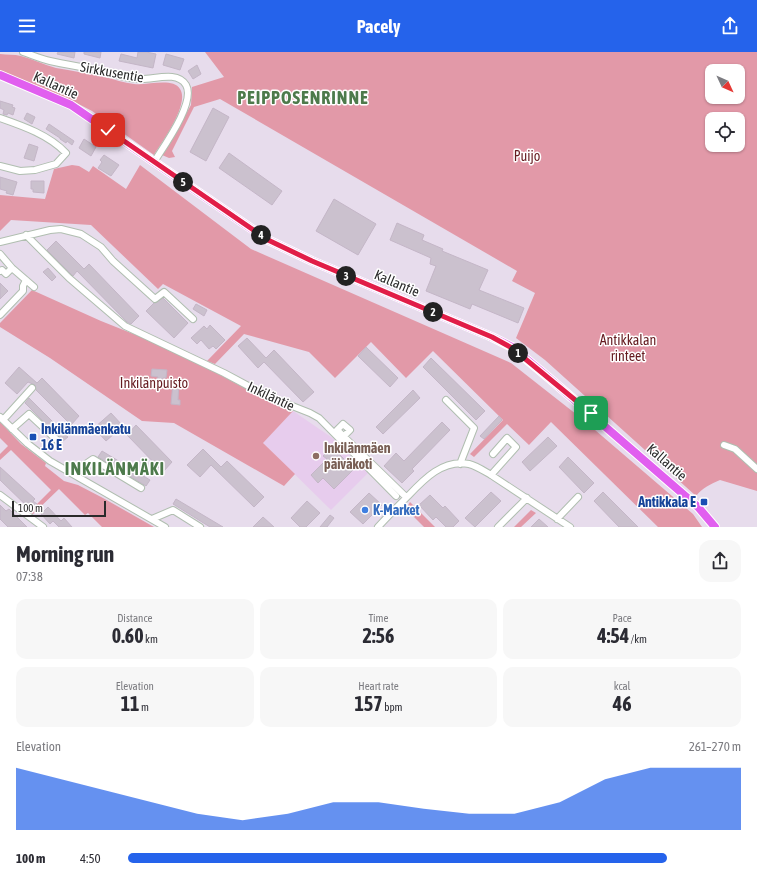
<!DOCTYPE html>
<meta charset="utf-8">
<style>
body{margin:0;font-family:"Asap Condensed",sans-serif;background:#f7f7f7;color:#2b2b33;height:100vh;display:flex;flex-direction:column;font-size:15px;white-space:nowrap}
*{box-sizing:border-box;margin:0}
p{font-size:13px;color:#7c7c81}
.icon{flex:none;width:22px;height:22px;fill:none;stroke:currentColor;stroke-width:2;stroke-linecap:round;stroke-linejoin:round}
.map{position:relative;height:475px;overflow:hidden}
.drawer{display:flex;flex-direction:column;background:#fff;flex:1}
.drawer>*{flex:none}
.needle{width:26px;rotate:134deg}
.buttons{position:absolute;left:705px;top:12px;display:grid;gap:8px}
.buttons a{display:grid;place-items:center;width:40px;height:40px;border-radius:8px;background:#fff;box-shadow:0 1px 3px #0004;font-size:20px}
.scale{position:absolute;left:12px;bottom:10px;width:94px;box-sizing:border-box;padding-left:4px;border:2px solid #2a2a2a;border-top:0;font-size:11px;line-height:14px;white-space:nowrap;color:#2a2a2a;-webkit-text-stroke:3px #fff;paint-order:stroke}
.pin{position:absolute;display:grid;place-items:center;width:34px;height:34px;color:#fff;margin:-17px;border-radius:8px;box-shadow:0 2px 6px #0006}
.km{position:absolute;width:20px;height:20px;margin:-10px;border-radius:50%;background:#222;color:#fff;font-size:11px;line-height:20px;text-align:center}
.round{display:grid;place-items:center;flex:none;width:42px;height:42px;border-radius:12px;background:#f7f7f7}
.overview{display:flex;align-items:center;justify-content:space-between;height:68px;padding:0 16px}
h1{font-size:22px;font-weight:700;line-height:30px}
.stats{display:grid;grid-template-columns:repeat(3,1fr);gap:6px;height:68px;padding:4px 16px}
.stats div{display:grid;align-content:center;border-radius:10px;background:#f7f7f7;text-align:center}
.stats b{font-size:20px;font-weight:700}
.stats small{font-size:11px;font-weight:400}
.stats p{font-size:11px}
.chart{height:112px;padding:8px 16px}
.chart p{display:flex;justify-content:space-between}
.chart svg{width:100%;height:72px;margin-top:4px;fill:#2563eb;opacity:.7}
ul{padding:0 16px;list-style:none;font-size:13px}
li{display:grid;grid-template-columns:64px 48px 1fr;align-items:center;height:30px}
li i{height:10px;border-radius:5px;background:#2563eb}
header{display:flex;justify-content:space-between;align-items:center;height:52px;padding:0 16px;background:#2563eb;color:#fff;font-size:18px;font-weight:700}
.map>svg:first-child{display:block}
.education{fill:#e7cced}
.green{fill:#e299a8;fill-rule:evenodd}
.building{fill:#cbc1ce;stroke:#c4b6c7}
.lines{fill:none;stroke-linecap:round;stroke-linejoin:round}
.minor-casing{stroke:#b0beb0;stroke-width:8}
.major-casing{stroke:#fff;stroke-width:10}
.minor{stroke:#fff;stroke-width:6}
.major{stroke:#e15fef;stroke-width:8}
.route-casing{stroke:#fff;stroke-width:8}
.route{stroke:#e11d48;stroke-width:5}
.transit-dot{fill:#1a4fb4;stroke:#fff;stroke-width:1.5}
.education-dot{fill:#8d6e63;stroke:#fff;stroke-width:1.5}
.shop-dot{fill:#3f7fe0;stroke:#fff;stroke-width:1.5}
.labels{text-anchor:middle;dominant-baseline:central;stroke-width:3;stroke-linejoin:round;paint-order:stroke}
.street-label{font-size:14px;fill:#2a2a2a;stroke:#fff}
.park-label{font-size:14px;fill:#661b20;stroke:#fff}
.transit-label{font-size:14px;font-weight:bold;fill:#164399;stroke:#fff;text-anchor:start}
.education-label{font-size:14px;font-weight:bold;fill:#785e54;stroke:#fff;text-anchor:start}
.shop-label{font-size:14px;font-weight:bold;fill:#366cbe;stroke:#fff;text-anchor:start}
.district-label{font-size:18px;font-weight:bold;letter-spacing:1px;fill:#4d7a4b;stroke:#fff}
</style>
<header><svg class="icon" aria-label="menu" viewBox="0 0 24 24"><path d="M4 6h16M4 12h16M4 18h16"/></svg>Pacely<svg class="icon" aria-label="share" viewBox="0 0 24 24"><path d="M12 15V3M7 8l5-5 5 5M5 13v7h14v-7"/></svg></header>
<div class="map">
<svg width="757" height="475" viewBox="0 0 757 475">
<rect width="100%" height="100%" fill="#e7dcec"/>
<path class="education" d="M293,359L331,385L371,418L331,458L263,391Z"/>
<path class="green" d="M205,0H757V439L720,428C711,432 702,436 696,444L545,308L516,286L535,241L512,229L517,219L220,47L194,55L172,99L175,105L169,106L162,103L191,53L192,35L224,25ZM712,19H738V45H712ZM712,67H738V93H712Z
M0,2C7,3 14,2 21,4C33,7 44,13 56,16C72,19 88,21 104,25C114,27 124,31 134,32C146,34 173,25 180,37C190,52 162,90 154,103L92,59L67,46L0,19Z
M72,113L79,114L89,120L93,114L126,137L140,113L251,197L511,311L581,366L693,462L702,475H658L551,370L529,393L507,372L474,405L470,402L503,368L433,299L406,326L371,290L335,326L309,300L244,282L215,312L207,309L241,274L163,232L158,237L91,173L11,168L0,179V143L45,147L54,117Z
M32,238L101,269L176,299L278,354L293,359L263,391L295,422L284,434L174,371L142,369L50,306L0,275V271Z
M0,370L21,392L46,411L45,414L64,429L78,433L103,446L154,475H102L88,461L85,463L59,437L33,462L29,460L51,438L11,398L0,408V402L8,394L0,386Z
M410,450L435,475H424L406,457Z
M531,458L536,461L521,475H514Z"/>
<path class="building" d="M58,0H75L74,6L57,2Z
M84,0H101L100,6L84,2Z
M138,0H146L156,2L153,16L119,9L121,2L137,6Z
M166,2L184,7L180,18L163,13Z
M197,13L201,22L193,27L188,19Z
M0,49L13,53L12,55L15,56L13,63L8,61L7,63L3,62L4,58L0,56Z
M213,56L229,65L206,109L190,100Z
M27,61L35,65L32,72L24,67Z
M49,72L74,89L72,93L67,89L66,91L60,87V86L46,77Z
M84,87L96,95L91,104L79,96Z
M29,92L38,95L34,109L24,106Z
M229,101L282,139L272,153L219,116Z
M104,103L119,113L111,124L98,116L102,110L100,108Z
M0,125L17,130L13,143L6,141L7,139L0,137Z
M31,129H44V141L33,140V137H31Z
M334,147L376,172L358,203L316,179Z
M397,171L424,183L422,188L443,197L442,199L488,218L479,238L524,256L518,271L472,252L470,257L426,239L436,214L430,212L431,206L390,188Z
M56,189L84,217L89,212L139,264L131,272L127,270L77,219L73,224L47,198Z
M48,216L56,225L52,229L43,220Z
M0,231L8,239L0,247Z
M163,246L188,271L174,286L146,259L154,251Z
M196,252L207,258L204,264L193,257Z
M210,273L225,288L216,297L213,294L209,297L201,288L197,292L191,286L204,274L207,277Z
M247,286L266,306L274,298L314,340L303,350L264,310L258,316L238,294Z
M366,295L398,326L390,335L358,304Z
M431,306L485,359L476,368L423,315Z
M19,315L37,331L42,326L79,364L71,373L36,338L35,333L28,330L17,342L5,331Z
M152,317L167,318L166,326H163V329H157L158,325L151,324Z
M173,331H179L178,348H180V353L171,352Z
M413,338L420,346L383,382L376,375Z
M29,346L68,385L63,389L25,351Z
M111,361L123,374L106,389L94,376Z
M499,364L502,368L484,387L480,384Z
M442,370L450,378L412,417L414,419L402,431L384,414L396,401L404,409Z
M136,373L172,410L163,420L127,383Z
M548,385L557,394L530,419L522,410Z
M332,395L354,417L334,437L323,426L318,431L311,423L327,407L323,404Z
M203,397L221,415L227,409L264,445L254,455L211,413L200,425L187,413Z
M102,399L150,428L146,434L98,405Z
M568,405L594,431L584,441L559,415Z
M0,415L35,447L33,449L37,452L31,458L0,428Z
M491,440L501,449L475,475L465,466Z
M603,440L638,475H619L594,449Z
M369,441L382,453L363,472L350,460Z
M430,443L443,456L445,454L459,469L453,475H446L436,465L433,468L419,453Z
M176,447L223,475H210L173,452Z
M307,449L320,461L306,475H300L291,466Z
M0,453L6,459L9,457L27,475H8L0,467Z
M48,455L61,469L64,466L72,475H59L53,469L50,472L41,462Z
M330,463L334,466L327,475H320Z
M263,465L274,475H253Z
M539,467L548,475H531Z"/>
<g class="lines">
<defs>
<path id="minor" d="M23,0C32,3 41,7 50,9C67,13 84,15 101,19C114,22 126,27 140,27C153,28 177,18 186,33C196,50 164,94 154,110
M0,66C23,74 49,83 66,101L56,112L35,118L20,119L0,114
M26,183L69,226L125,274L224,321L267,344L310,361L319,366L396,444
M0,190L50,178L61,177L81,182L101,195L113,209L155,247L164,240L193,267
M0,202L12,216L34,235
M0,219L2,218L6,222L12,216
M0,263L23,239V234L26,228
M446,348L474,376L460,412
M0,365L28,392L50,409L165,475
M3,368L32,336
M12,377L29,362L58,389
M344,384L350,378L343,372L337,378L406,445
M724,393L735,397L757,417
M74,422L77,418L93,407L141,436
M491,423L516,395L507,386L493,402
M0,443L43,475
M152,467L173,458L200,475
M557,467L578,445
M378,475C388,464 398,454 408,444C424,427 443,407 469,412C477,414 484,419 491,423L570,475
M498,475L527,446"/>
<path id="major" d="M0,23L71,53L268,188L312,209L492,285L512,295L549,326L698,455L715,475"/>
</defs>
<use href="#minor" class="minor-casing"/>
<use href="#major" class="major-casing"/>
<use href="#minor" class="minor"/>
<use href="#major" class="major"/>
</g>
<g class="lines">
<defs>
<path id="route" d="M108,78L268,188L312,209L492,285L512,296L591,361"/>
</defs>
<use href="#route" class="route-casing"/>
<use href="#route" class="route"/>
</g>
<g class="transit-dot">
<rect x="29" y="381" width="8" height="8" rx="2"/>
<rect x="700" y="446" width="8" height="8" rx="2"/>
</g>
<circle class="education-dot" cx="316" cy="404" r="4"/>
<circle class="shop-dot" cx="365" cy="458" r="4"/>
<g class="labels">
<g class="street-label">
<text transform="translate(112 20) rotate(10)">Sirkkusentie</text>
<text transform="translate(56 33) rotate(24)">Kallantie</text>
<text transform="translate(397 231) rotate(23)">Kallantie</text>
<text transform="translate(271 344) rotate(25)">Inkiläntie</text>
<text transform="translate(667 410) rotate(41)">Kallantie</text>
</g>
<g class="park-label">
<text x="527" y="104">Puijo</text>
<text x="628" y="288">Antikkalan<tspan x="628" dy="16">rinteet</tspan></text>
<text x="154" y="331">Inkilänpuisto</text>
</g>
<g class="transit-label">
<text x="41" y="377">Inkilänmäenkatu<tspan x="41" dy="16">16 E</tspan></text>
<text x="696" y="450" text-anchor="end">Antikkala E</text>
</g>
<g class="education-label">
<text x="324" y="396">Inkilänmäen<tspan x="324" dy="16">päiväkoti</tspan></text>
</g>
<g class="shop-label">
<text x="373" y="458">K-Market</text>
</g>
<g class="district-label">
<text x="303" y="45">PEIPPOSENRINNE</text>
<text x="115" y="416">INKILÄNMÄKI</text>
</g>
</g>
</svg>
<div class="buttons">
<a><svg class="needle" viewBox="-14 -14 28 28"><path d="M0-13l5 13h-10z" fill="#e53935"/><path d="M0 13l5-13h-10z" fill="#7c7c81"/></svg></a>
<a><svg class="icon" aria-label="locate" viewBox="0 0 24 24"><circle cx="12" cy="12" r="6"/><path d="M12 2v4M12 18v4M2 12h4M18 12h4"/></svg></a>
</div>
<div class="scale">100 m</div>
<div class="pin" style="left:591px;top:361px;background:#1e9e55"><svg class="icon" aria-label="arrive" viewBox="0 0 24 24"><path d="M6 21V4h12l-3 4 3 4H6"/></svg></div>
<div class="pin" style="left:108px;top:78px;background:#d93025"><svg class="icon" aria-label="check" viewBox="0 0 24 24"><path d="M5 12l5 5 9-10"/></svg></div>
<b class="km" style="left:518px;top:301px">1</b>
<b class="km" style="left:433px;top:260px">2</b>
<b class="km" style="left:346px;top:224px">3</b>
<b class="km" style="left:261px;top:183px">4</b>
<b class="km" style="left:183px;top:130px">5</b>
</div>
<section class="drawer">
<div class="overview"><div><h1>Morning run</h1><p>07:38</p></div><a class="round"><svg class="icon" aria-label="share" viewBox="0 0 24 24"><path d="M12 15V3M7 8l5-5 5 5M5 13v7h14v-7"/></svg></a></div>
<div class="stats">
<div><p>Distance</p><b>0.60<small> km</small></b></div>
<div><p>Time</p><b>2:56</b></div>
<div><p>Pace</p><b>4:54<small> /km</small></b></div>
</div>
<div class="stats">
<div><p>Elevation</p><b>11<small> m</small></b></div>
<div><p>Heart rate</p><b>157<small> bpm</small></b></div>
<div><p>kcal</p><b>46</b></div>
</div>
<div class="chart"><p><span>Elevation</span>261–270 m</p>
<svg viewBox="0 0 160 44" preserveAspectRatio="none"><path d="M0 44V6L10 13L20 20L30 27L40 34L50 38L60 34L70 27L80 27L90 31L100 34L110 34L120 27L130 13L140 6L150 6L160 6V44z"/></svg>
</div>
<ul>
<li><b>100 m</b>4:50<i style="width:88%"></i></li>
</ul>
</section>
